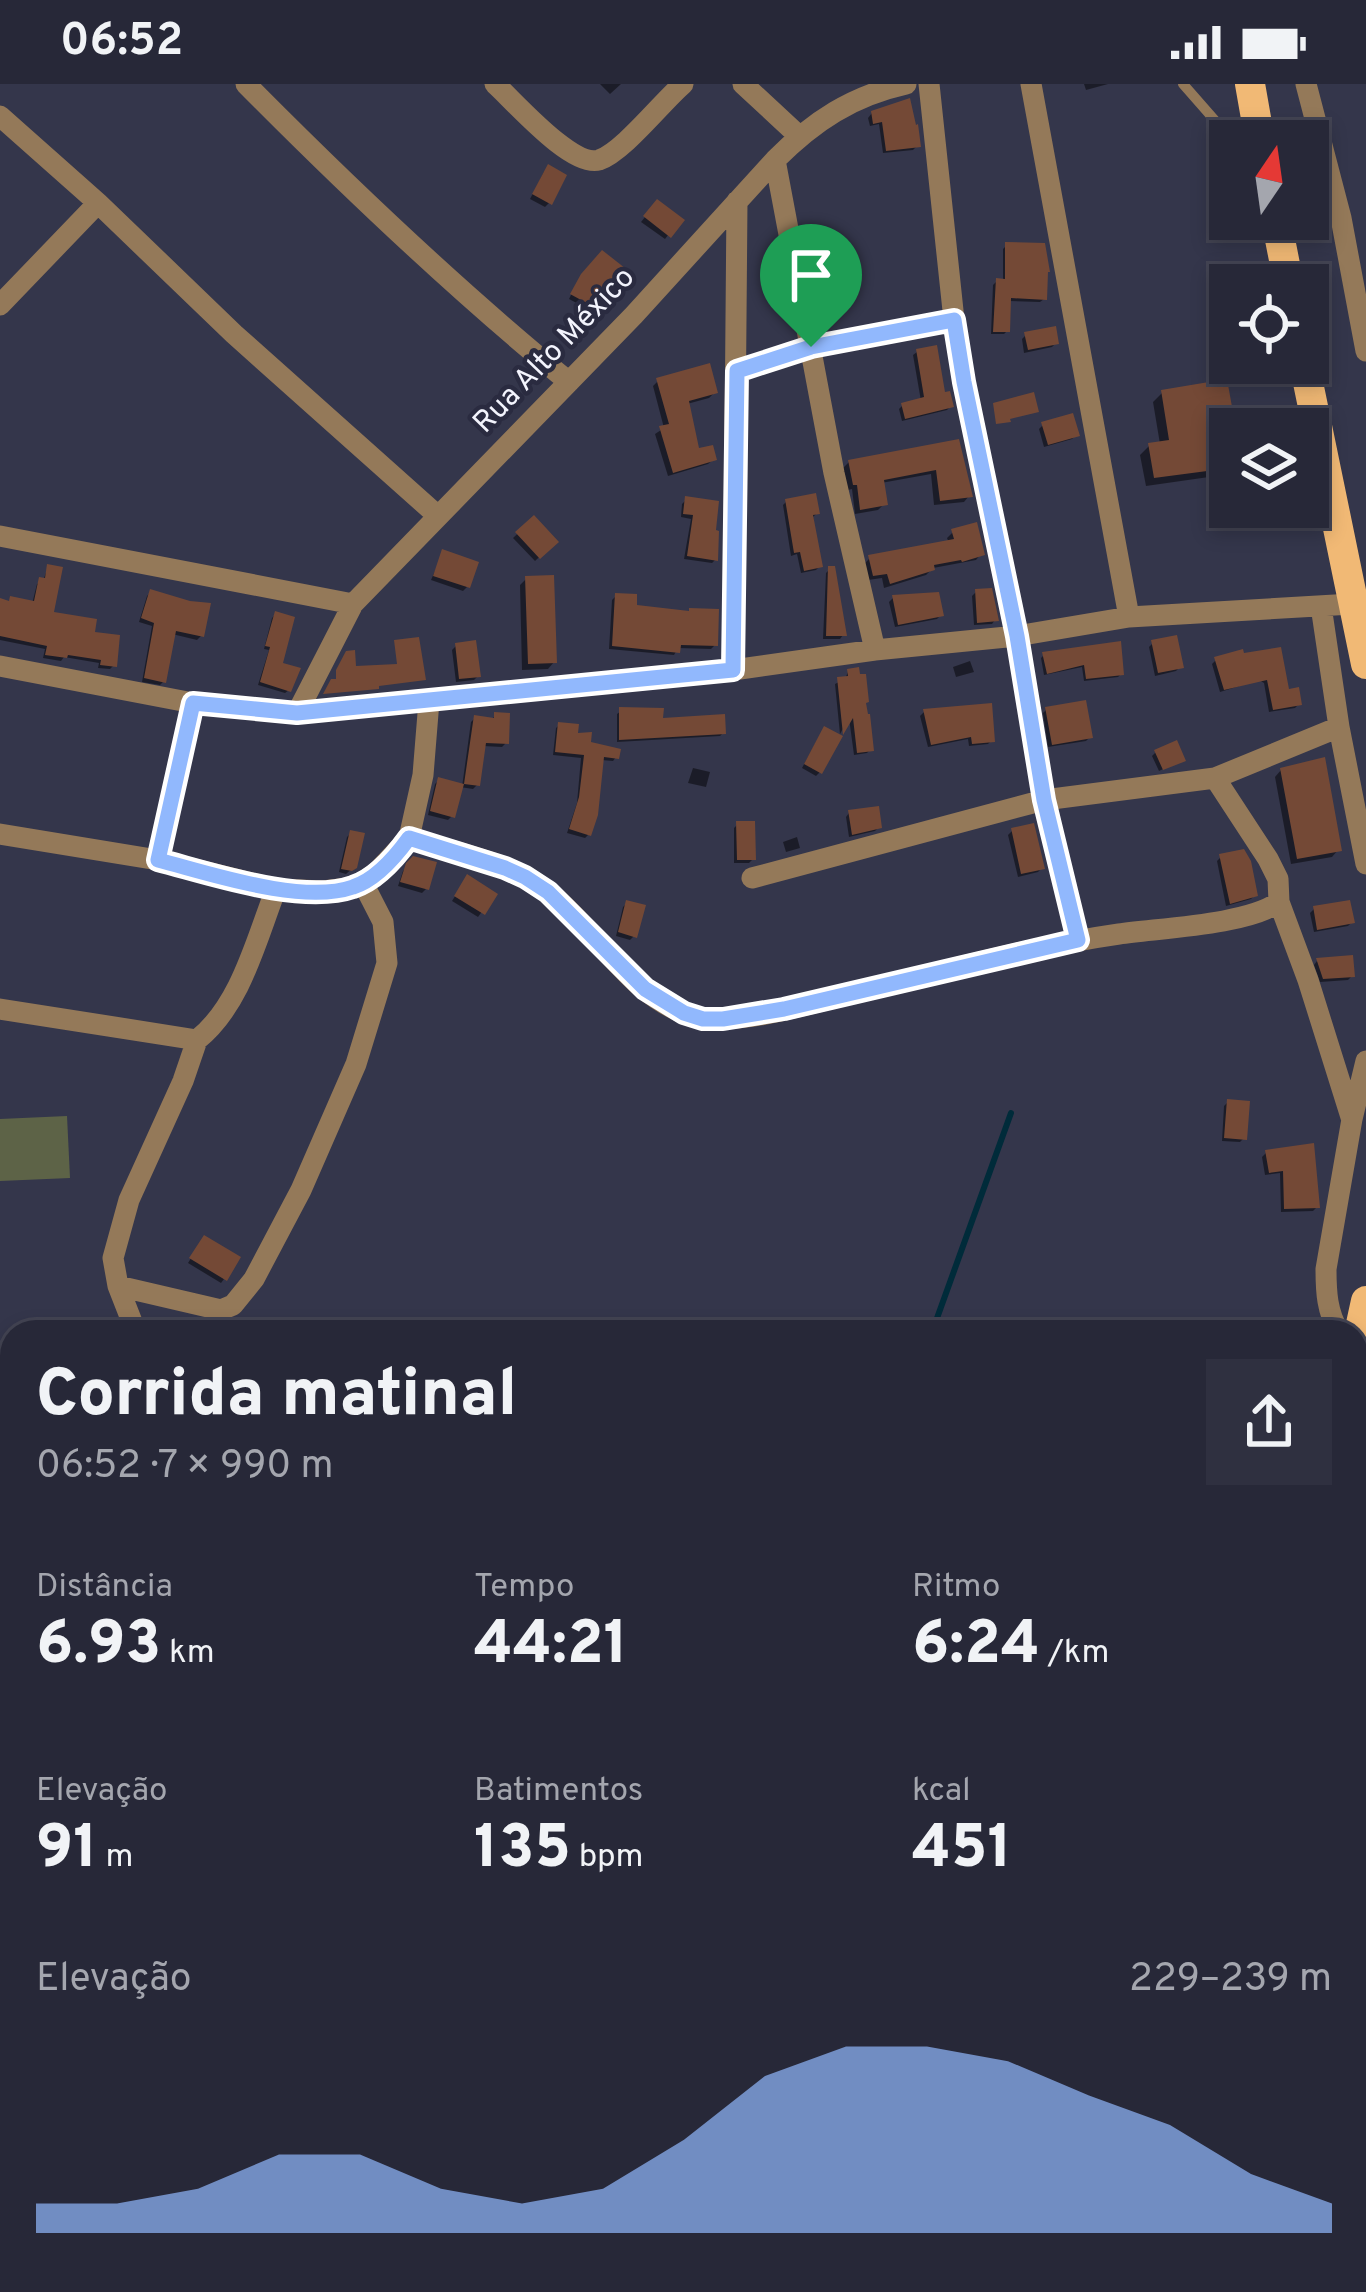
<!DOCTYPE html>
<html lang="pt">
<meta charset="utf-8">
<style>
body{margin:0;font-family:Overpass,sans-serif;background:#2f3040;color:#f1f3f6;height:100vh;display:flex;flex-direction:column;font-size:45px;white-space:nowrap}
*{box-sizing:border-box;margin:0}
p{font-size:39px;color:#a4a6ae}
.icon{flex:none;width:66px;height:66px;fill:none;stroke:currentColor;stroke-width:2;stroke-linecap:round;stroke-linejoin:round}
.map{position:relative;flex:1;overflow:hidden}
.details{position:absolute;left:0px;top:1236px;width:1368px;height:972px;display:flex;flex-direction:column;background:#272838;border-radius:36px 36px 0 0;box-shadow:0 6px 18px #0003,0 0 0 3px #434453}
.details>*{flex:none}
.needle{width:78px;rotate:13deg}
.fabs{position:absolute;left:1209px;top:36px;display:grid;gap:24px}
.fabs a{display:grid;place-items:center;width:120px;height:120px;border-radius:0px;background:#272838;box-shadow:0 6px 18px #0003,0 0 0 3px #434453;font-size:60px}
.pin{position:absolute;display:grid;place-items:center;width:102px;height:102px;color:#fff;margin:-123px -51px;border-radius:50% 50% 50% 0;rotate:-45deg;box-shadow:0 0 12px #0007}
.pin .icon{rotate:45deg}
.round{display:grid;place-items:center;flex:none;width:126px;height:126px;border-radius:0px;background:#2f3040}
.overview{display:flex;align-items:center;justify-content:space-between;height:204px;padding:0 36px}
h1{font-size:66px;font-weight:800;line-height:90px}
.figures{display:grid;grid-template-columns:repeat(3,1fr);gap:18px;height:204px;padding:12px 36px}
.figures div{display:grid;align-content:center}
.figures b{font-size:60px;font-weight:800}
.figures small{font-size:33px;font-weight:400}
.figures p{font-size:33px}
.chart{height:336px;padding:24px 36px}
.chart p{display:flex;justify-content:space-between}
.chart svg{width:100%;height:216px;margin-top:12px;fill:#91b8fd;opacity:.7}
.status{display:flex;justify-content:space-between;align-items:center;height:84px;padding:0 60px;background:#272838;direction:ltr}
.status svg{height:33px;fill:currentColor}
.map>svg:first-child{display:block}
.green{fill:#5d6347}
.shadow{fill:#0007}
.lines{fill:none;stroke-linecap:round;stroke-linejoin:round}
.stream{stroke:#002b3a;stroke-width:6}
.building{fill:#744936}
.lane{stroke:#947959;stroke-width:10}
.street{stroke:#947959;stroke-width:21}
.primary{stroke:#f1b975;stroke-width:30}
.route-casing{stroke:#fff;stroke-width:24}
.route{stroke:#91b8fd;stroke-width:15}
.labels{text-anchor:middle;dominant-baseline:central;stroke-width:9;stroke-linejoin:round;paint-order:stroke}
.street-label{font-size:30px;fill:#f3f4fd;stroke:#2a2b40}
</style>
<div class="status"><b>06:52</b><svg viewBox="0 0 49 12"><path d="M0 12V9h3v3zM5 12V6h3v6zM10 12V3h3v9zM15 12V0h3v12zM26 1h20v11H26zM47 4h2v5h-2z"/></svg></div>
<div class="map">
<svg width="1366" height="2208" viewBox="0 0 1366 2208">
<rect width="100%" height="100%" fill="#34364b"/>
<path class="green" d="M67,1032L70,1094L0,1097V1035Z"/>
<path class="shadow" d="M600,0H621L610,10Z
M1084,0H1108L1086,6Z
M872,29L917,62L913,66L883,69L879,40L870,42L868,34Z
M544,88L549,119L545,123L530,115Z
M657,118L680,136L665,155L641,138Z
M1007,161L1044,215L1040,218L1008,217L1007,247L1004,250H991L993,201L997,197H1003V165Z
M578,197L603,227L599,231L569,215Z
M1026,251L1056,259L1052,263L1024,269L1022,255Z
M917,268L951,322L947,326L902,337L899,325L903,321L921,317L913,271Z
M658,297L715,308L709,314L687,320L697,368L714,375L708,380L668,392L655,350L664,344L653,302Z
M1162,309L1233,345H1230V390L1146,402L1140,371L1149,362L1160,360L1153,318Z
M1043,341L1076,351L1072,355L1044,363L1039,345Z
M957,358L969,412L964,418L934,421L931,390L881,399L884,420L878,426L855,430L852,405L848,406L843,384L849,378Z
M686,416L715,476L712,479L684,475L691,435L681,433L682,420Z
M787,417L817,429L813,433L820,482L816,486L801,489L797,470L791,472L783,421Z
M533,435L555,458L535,477L513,454Z
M953,448L981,470L976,476L933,484L926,491L884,504L882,494L868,496L864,480L870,474L949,459L947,454Z
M443,469L467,503L463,507L431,496Z
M48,483L50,530L92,551L114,581L110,585L98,584L99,579L64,573L61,577L43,574L45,565L0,556V517L32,520L37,500L43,497Z
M830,485L843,551L840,555H823L826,489Z
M526,495L554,578L548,585L522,586L520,501Z
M151,508L201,552L197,556L172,550L164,597L160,601L142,598L152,542L139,538L147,512Z
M976,508L995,536L992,540L974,541L972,512Z
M616,512L634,523L715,561L711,565L678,564L674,571L609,565L612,516Z
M893,514L941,531L937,535L895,543L889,518Z
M276,530L279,581L289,606L285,609L258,601L269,566L264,565L272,534Z
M1153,559L1180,583L1176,587L1155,592L1149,563Z
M456,562L478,592L474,596L456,598L452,566Z
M1241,569L1286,608L1299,620L1295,624L1269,628L1264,599L1259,596L1220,608L1212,580L1216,576Z
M1044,571L1121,590L1118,593L1084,597L1082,583L1044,591L1041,574Z
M970,577L974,588L956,593L953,583Z
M848,588L863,620L871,665L867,669L854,671L849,634L840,650L835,600L845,595Z
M1047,625L1090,653L1086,657L1048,663L1043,629Z
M621,627L660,637L723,649L720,652L617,658V630Z
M924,628L992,656L988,660L969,662L968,655L928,663L920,632Z
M496,631L506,659L502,663L483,662L477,701L473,705L460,703L452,732L448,736L428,731L435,700L439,696L462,703L471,638L475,634L491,636Z
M559,641L588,660L616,673L613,677L601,676L588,751L585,754L567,749L577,719L581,674L553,671L556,644Z
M821,649L820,688L816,692L802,684Z
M1156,668L1182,676L1159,687L1152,672Z
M693,684L710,688L706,703L688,699Z
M1281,686L1338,766L1332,773L1291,780L1275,693Z
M849,729L879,743L875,747L849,753L846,733Z
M738,740L753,775L749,779H734V744Z
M1012,747L1042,784L1038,788L1018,793L1008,751Z
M351,749L355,782L346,790L339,788L347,753Z
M797,753L800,764L786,768L783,758Z
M1221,773L1255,811L1251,815L1226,822L1217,777Z
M414,775L426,805L422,809L398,802L403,787Z
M464,798L494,811L478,833L452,817Z
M627,819L634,852L630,856L616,852L623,823Z
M1314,825L1352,838L1348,842L1314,848L1310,829Z
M1317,877L1352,892L1348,896L1320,898L1314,881Z
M1228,1018L1244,1054L1240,1058L1222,1057L1224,1022Z
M1266,1069L1317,1123L1313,1127L1281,1128L1280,1089L1265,1091L1262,1073Z
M201,1158L224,1195L221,1199L188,1179Z
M1356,1542L1366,1545V1553L1356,1575Z
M1356,1773L1366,1775V1800L1356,1799Z
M907,2196H992V2208H906Z
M735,2199L741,2208H722Z"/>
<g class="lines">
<path class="stream" d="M932,1248L1011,1029
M0,1883L12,1878"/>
</g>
<path class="building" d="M910,14L916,41L918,40L921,63L886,67L882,38L873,40L871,27Z
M548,80L567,91L552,121L532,110Z
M657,115L685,136L671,154L643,132Z
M1005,158L1045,159L1050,188H1048L1047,216L1011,214L1010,248H993L996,194L1005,195Z
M602,166L630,188L620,201L605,229L570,210L581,190Z
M1056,242L1059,260L1028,266L1024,248Z
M937,261L945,308L950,307L954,323L905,335L901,319L924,313L916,265Z
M710,279L718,309L689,317L699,364L713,361L717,376L673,389L659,342L669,340L656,294Z
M1227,295L1236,345H1230V384L1154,394L1148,359L1169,356L1161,306Z
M1034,308L1039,328L1010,335L1011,338L996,340L993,319Z
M1073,329L1080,352L1048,361L1041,338Z
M959,355L973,413L940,417L936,386L884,396L888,421L860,426L857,401H853L848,376Z
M816,409L820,430L813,431L823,483L804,487L800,468L794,469L785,415Z
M685,412L719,417L716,446L719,447L718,477L687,472L693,431L683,430Z
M534,431L559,458L540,475L515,448Z
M977,438L985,471L962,478L961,476L934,481L935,486L890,500L887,490L873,492L868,471L954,455L951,445Z
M442,465L479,478L470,504L433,492Z
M47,480L63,483L54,528L97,535L95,548L120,551L117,583L100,581L101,576L68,571L67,574L45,571L47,562L0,552V514L9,517L10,512L34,517L39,493L45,494Z
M828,482H835L847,552H826Z
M554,491L557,579L528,580L525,492Z
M992,504L999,537L977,539L975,505Z
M150,505L190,517L211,519L204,553L176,547L166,599L144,594L154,539L141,534Z
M939,508L944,532L898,541L892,511Z
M615,509L637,510V521L689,527V524L719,525L718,562L681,561L680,569L612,562Z
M275,527L295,533L283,579L301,584L291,608L260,598L270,563L265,562Z
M1177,551L1184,584L1158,589L1151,556Z
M419,553L426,596L379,602V605L323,610L331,595H336V586L346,567L355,566L356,582L397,580L394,556Z
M476,556L481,593L459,595L455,559Z
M1121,557L1124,591L1086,595L1084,581L1047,590L1042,568Z
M1281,563L1289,605L1299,603L1302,621L1273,626L1267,596L1224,606L1214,573L1243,565L1244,569Z
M859,583L860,590H866L869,618L866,619L868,630H870L874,667L857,669L853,634L843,651L837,593L848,592L847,585Z
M1086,616L1093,654L1052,661L1045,623Z
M992,619L995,658L972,660L971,653L931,661L923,625Z
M619,623L664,624L663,634L725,630L726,650L619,656Z
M494,628L510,629L509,660L486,659L480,702L464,700L474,631L494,634Z
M558,638L579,640L578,649L592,648L591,658L621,665L619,675L604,673L598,731L591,752L569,745L579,713L584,671L555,668Z
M824,642L843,652L822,690L804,680Z
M1177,656L1186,677L1163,686L1154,666Z
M1325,673L1342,767L1297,775L1280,684Z
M438,693L464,700L455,734L430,727Z
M879,722L882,744L852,751L848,726Z
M736,737H755L756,776H737Z
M1034,739L1045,785L1021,790L1011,744Z
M350,746L365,749L357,784L352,787L341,785Z
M1244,765L1251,777L1258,812L1230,820L1219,770Z
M413,772L437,778L429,806L400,798L406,779Z
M467,790L498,810L485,831L454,812Z
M626,816L646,821L637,854L618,848Z
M1350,816L1355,839L1317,846L1313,822Z
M1353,871L1355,893L1323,895L1316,874Z
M1227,1015L1250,1017L1247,1056L1224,1054Z
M1314,1059L1320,1124L1284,1125L1283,1087L1269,1089L1265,1066Z
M204,1151L241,1173L227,1197L189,1174Z"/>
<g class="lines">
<path class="lane" d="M1183,0L1233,57
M395,2196L405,2208"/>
<path class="street" d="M246,0C349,104 455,205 569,298
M495,0C515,18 572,84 599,76C623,68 661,19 683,0
M743,0L799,52
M929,0L954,236L964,298L1017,552L1044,716L1078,856
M1031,0L1129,533
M1306,0L1341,134L1366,267
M0,32L98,119L234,250L438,432
M775,76L834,389L875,566
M0,221L98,119
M737,287L811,264L954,236
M0,452L353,520
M1321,522L1339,643L1366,780
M0,582L193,619L297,629L733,586L875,566L1017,552L1129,533L1352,520
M733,586L737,117
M297,629L353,520L634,231L775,76C814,37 852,12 906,0
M0,750L158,776L276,805L323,807L356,803L377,788L409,754L423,691L429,617
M409,754C454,768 506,777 545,806C595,842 627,911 689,931C730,945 807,920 850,910C939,889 1028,863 1119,850C1160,844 1247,841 1279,818L1278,795L1268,775L1215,694
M158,776L193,619
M752,794L1044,716L1215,694L1339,643
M1279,818L1308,896L1351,1033
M0,925L197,956C241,921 256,856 276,805
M118,1202L221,1226L233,1221L254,1195L301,1106L356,980L387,879L383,838L363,799
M136,1248L118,1202L113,1174L129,1116L183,997L197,956
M1339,1248C1327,1228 1326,1208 1326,1185L1352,1035L1366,977
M1356,1357L1366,1360
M1356,1438L1366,1395
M1356,1644L1366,1650
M1356,1674L1366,1690
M775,2196L783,2208"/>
<path class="primary" d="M1250,0L1260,57
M1276,135L1289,201
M1304,279L1366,580
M1356,1263L1366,1217
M1151,2208L1153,2196"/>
</g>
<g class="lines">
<defs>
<path id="route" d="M954,236L964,298L1017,552L1044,716L1078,856L784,925L723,935H703L684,929L645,905L548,808L525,793L505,784L409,754C396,772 375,796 353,803C302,821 209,789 158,776L193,619L297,629L733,586L737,287L811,263Z"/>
</defs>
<use href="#route" class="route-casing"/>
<use href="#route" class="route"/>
</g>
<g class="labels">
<g class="street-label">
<text transform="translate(555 267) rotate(-46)">Rua Alto México</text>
</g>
</g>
</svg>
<div class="fabs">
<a><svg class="needle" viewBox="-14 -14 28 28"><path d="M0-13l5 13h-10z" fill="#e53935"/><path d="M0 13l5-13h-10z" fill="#a4a6ae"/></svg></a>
<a><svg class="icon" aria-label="locate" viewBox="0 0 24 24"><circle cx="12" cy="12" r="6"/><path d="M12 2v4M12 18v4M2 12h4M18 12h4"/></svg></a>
<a><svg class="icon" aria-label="layers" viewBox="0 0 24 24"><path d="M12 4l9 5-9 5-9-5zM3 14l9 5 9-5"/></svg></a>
</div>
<div class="pin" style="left:811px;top:263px;background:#1e9e55"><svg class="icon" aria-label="arrive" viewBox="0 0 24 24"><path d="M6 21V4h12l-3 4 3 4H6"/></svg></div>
<section class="details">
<div class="overview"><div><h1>Corrida matinal</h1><p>06:52 · 7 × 990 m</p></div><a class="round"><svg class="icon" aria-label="share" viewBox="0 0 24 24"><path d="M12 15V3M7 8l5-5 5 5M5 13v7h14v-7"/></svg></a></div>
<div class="figures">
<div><p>Distância</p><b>6.93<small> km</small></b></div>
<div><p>Tempo</p><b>44:21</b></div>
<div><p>Ritmo</p><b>6:24<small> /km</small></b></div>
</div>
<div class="figures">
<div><p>Elevação</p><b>91<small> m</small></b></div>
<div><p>Batimentos</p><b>135<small> bpm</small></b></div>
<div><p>kcal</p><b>451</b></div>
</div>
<div class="chart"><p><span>Elevação</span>229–239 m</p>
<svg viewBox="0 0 160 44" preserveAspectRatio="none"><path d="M0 44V38L10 38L20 35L30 28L40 28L50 35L60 38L70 35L80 25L90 12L100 6L110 6L120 9L130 16L140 22L150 32L160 38V44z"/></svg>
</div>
</section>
</div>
